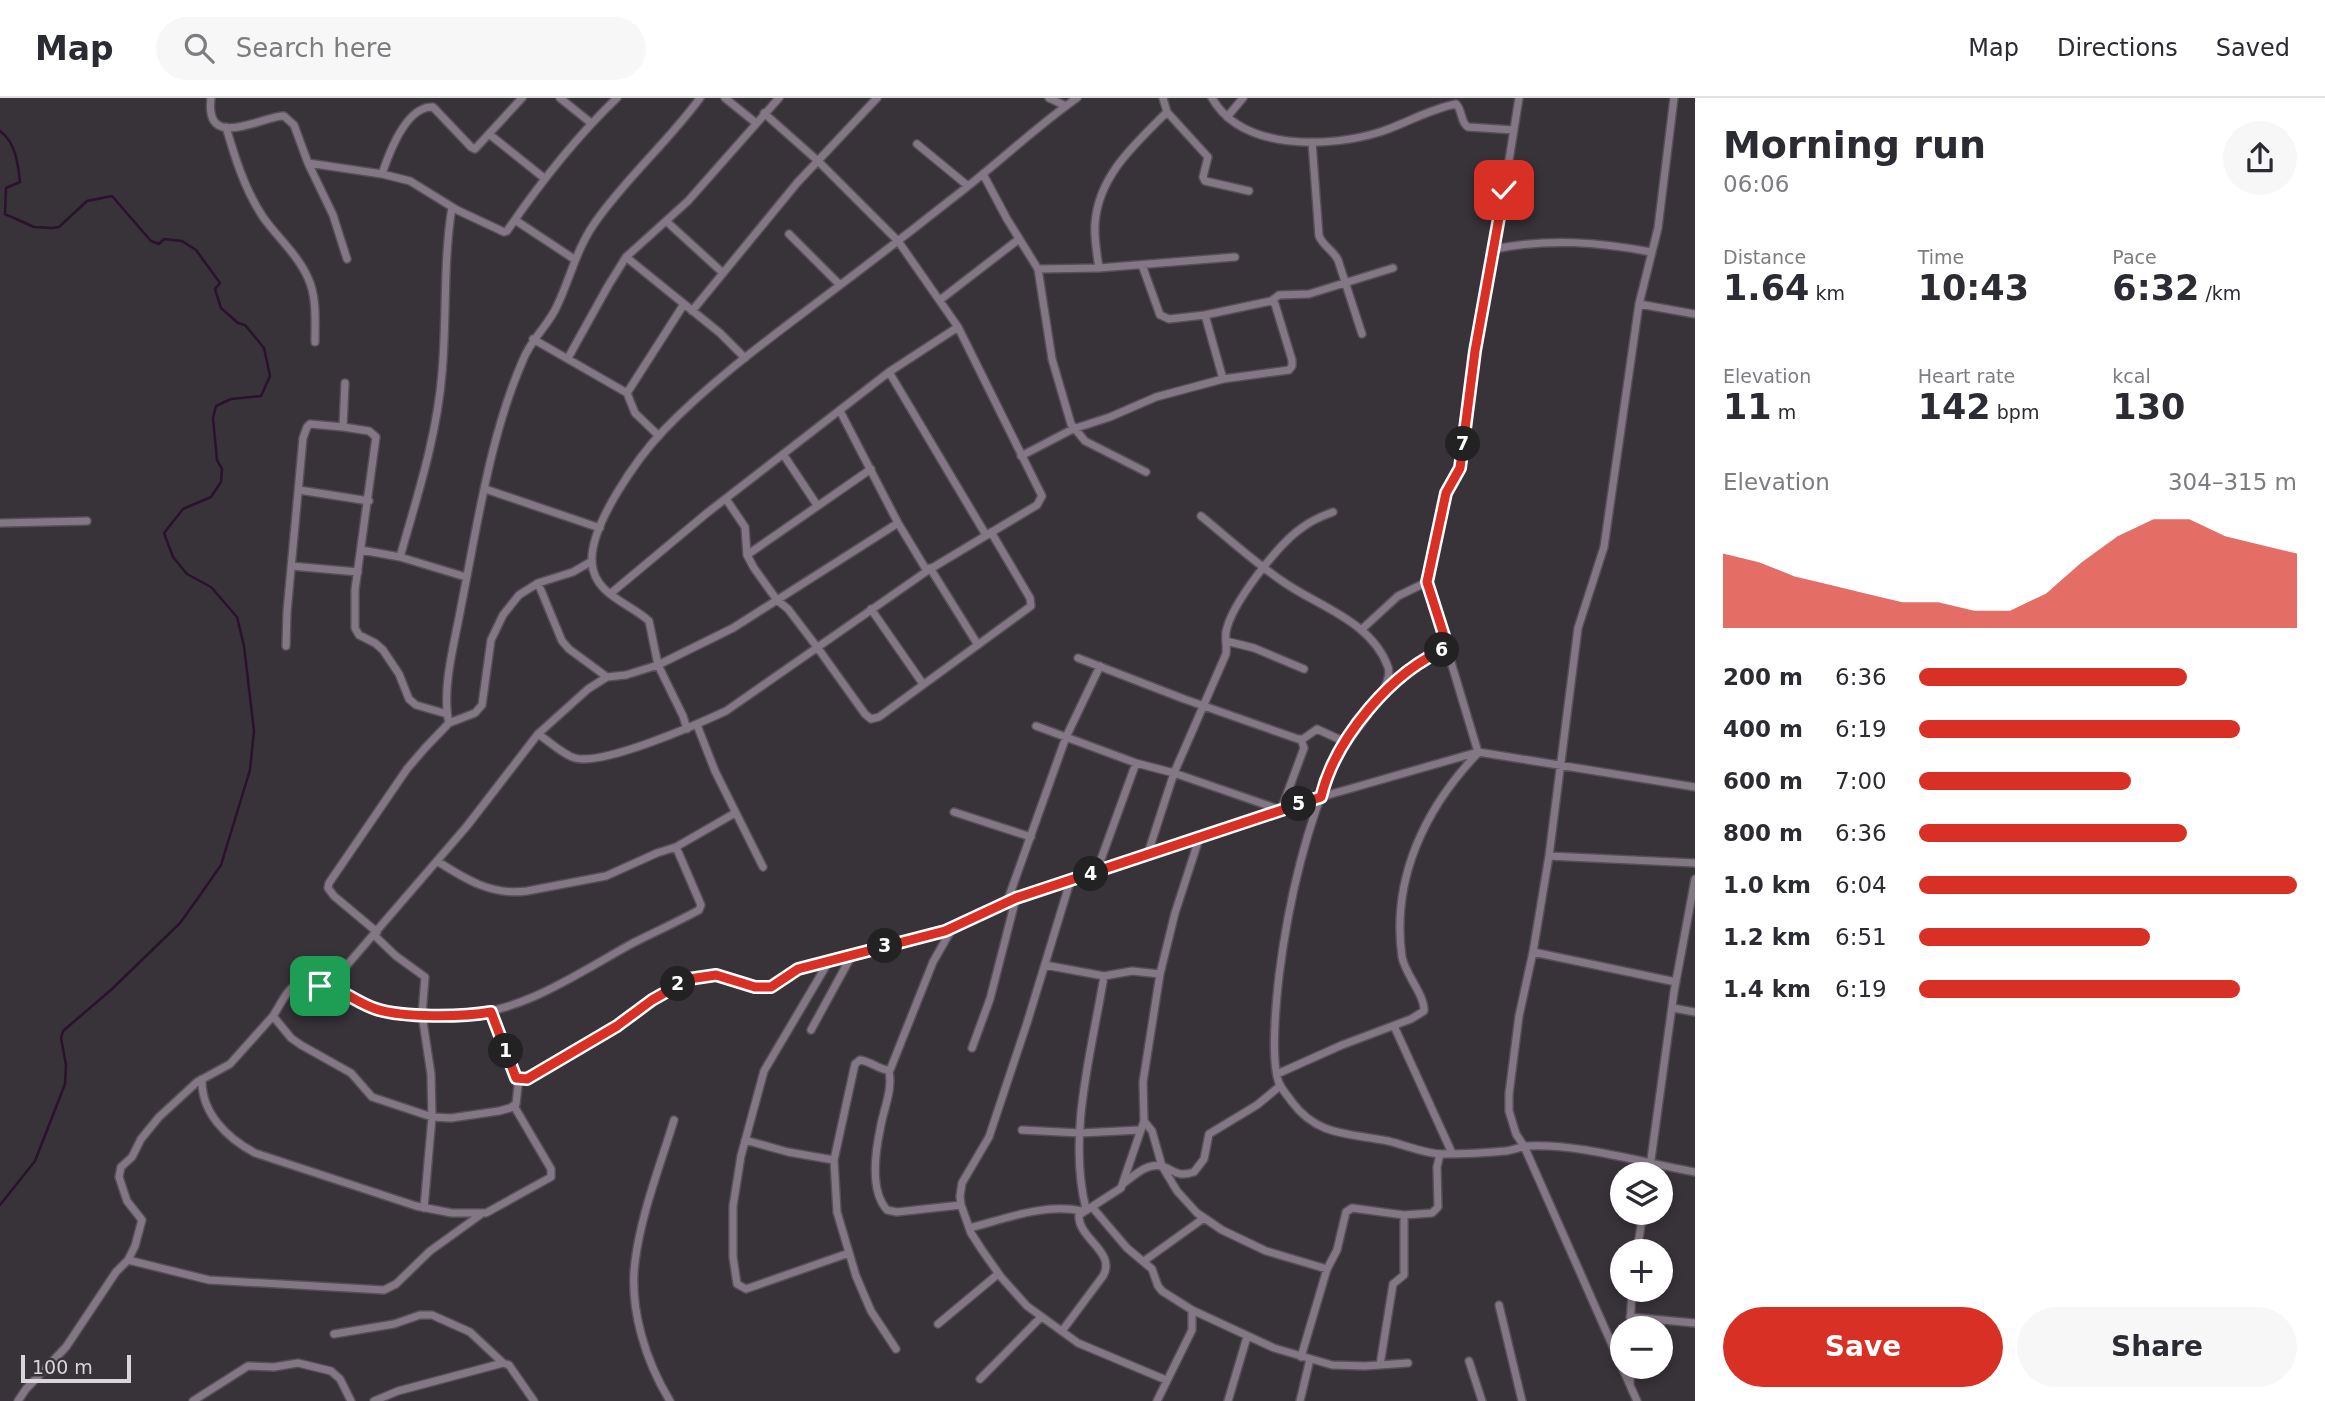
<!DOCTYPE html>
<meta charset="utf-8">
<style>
body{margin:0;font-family:"DejaVu Sans",sans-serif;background:#f7f7f7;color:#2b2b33;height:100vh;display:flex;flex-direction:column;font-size:26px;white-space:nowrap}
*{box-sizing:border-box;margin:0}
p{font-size:23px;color:#7c7c81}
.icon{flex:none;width:38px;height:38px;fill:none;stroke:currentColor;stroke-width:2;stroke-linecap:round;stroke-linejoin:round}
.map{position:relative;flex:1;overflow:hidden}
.details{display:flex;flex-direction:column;background:#fff;width:630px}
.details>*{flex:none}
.fabs{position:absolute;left:1610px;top:1064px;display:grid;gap:14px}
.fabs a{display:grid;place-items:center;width:63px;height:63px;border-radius:50%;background:#fff;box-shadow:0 4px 10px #0003;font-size:35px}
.scale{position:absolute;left:21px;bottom:18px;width:110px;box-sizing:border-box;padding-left:7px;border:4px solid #d9d5da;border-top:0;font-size:19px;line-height:24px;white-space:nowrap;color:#d9d5da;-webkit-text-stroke:5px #383239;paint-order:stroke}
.pin{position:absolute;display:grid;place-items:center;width:60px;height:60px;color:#fff;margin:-30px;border-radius:14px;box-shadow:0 4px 10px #0006}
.km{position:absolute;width:35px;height:35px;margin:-18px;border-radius:50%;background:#222;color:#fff;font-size:19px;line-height:35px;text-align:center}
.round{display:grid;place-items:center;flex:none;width:74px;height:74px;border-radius:37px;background:#f7f7f7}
.overview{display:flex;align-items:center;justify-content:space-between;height:119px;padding:0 28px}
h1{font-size:38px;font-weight:700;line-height:52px}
.figures{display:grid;grid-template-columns:repeat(3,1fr);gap:10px;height:119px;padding:7px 28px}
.figures div{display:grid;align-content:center}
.figures b{font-size:35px;font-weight:700}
.figures small{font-size:19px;font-weight:400}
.figures p{font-size:19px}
.chart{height:196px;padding:14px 28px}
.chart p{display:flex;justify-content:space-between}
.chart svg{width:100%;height:126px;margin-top:7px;fill:#d93025;opacity:.7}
.primary-button{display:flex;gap:14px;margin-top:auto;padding:14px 28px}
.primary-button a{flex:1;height:80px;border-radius:42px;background:#d93025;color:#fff;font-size:28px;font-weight:700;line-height:80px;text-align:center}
.primary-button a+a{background:#f7f7f7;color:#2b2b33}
ul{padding:0 28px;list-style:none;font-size:23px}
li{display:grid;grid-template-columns:112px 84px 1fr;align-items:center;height:52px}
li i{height:18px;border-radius:9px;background:#d93025}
header{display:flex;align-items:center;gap:42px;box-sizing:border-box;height:98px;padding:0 35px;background:#fff;border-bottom:2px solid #e1e1e2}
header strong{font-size:33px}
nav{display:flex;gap:38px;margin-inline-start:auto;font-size:24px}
.search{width:490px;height:63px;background:#f7f7f7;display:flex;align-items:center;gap:18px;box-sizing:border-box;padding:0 24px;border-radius:38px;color:#7c7c81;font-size:26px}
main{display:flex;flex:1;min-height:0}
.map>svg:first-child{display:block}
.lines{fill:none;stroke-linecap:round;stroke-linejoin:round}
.stream{stroke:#2a122d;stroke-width:2.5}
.street-casing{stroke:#554f56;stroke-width:10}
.street{stroke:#847785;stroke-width:7}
.route-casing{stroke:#fff;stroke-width:14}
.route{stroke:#d93025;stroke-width:9}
</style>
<header>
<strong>Map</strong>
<div class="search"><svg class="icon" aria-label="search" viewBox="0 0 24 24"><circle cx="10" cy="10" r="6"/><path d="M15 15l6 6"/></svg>Search here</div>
<nav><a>Map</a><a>Directions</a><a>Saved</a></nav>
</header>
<main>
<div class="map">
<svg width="1695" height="1303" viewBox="0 0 1695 1303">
<rect width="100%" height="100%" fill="#383239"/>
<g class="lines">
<path class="stream" d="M0,33C16,45 18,66 20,84L6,90L5,116L34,129L52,130L59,129L87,103L112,98L151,143L159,146L164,141L182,143L196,152L220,185L215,191L221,210L238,225L245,227L264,250L270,278L261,298L231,301L216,308L213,320L217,362L222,371L221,384L211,399L183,411L164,435L173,459L187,476L211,489L237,519L244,548L254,633L250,672L221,767L198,800L180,825L112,891L63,933L61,940L66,967L65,986L35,1063L0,1107"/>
<defs>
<path id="street" d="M211,0C204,55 264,17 284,18L294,27L308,65L382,76L410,83L457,112L504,134L507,133C540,85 575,40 617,0
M560,0L591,25
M725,0L756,25
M1049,0L1066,8
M1163,0L1167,14L1208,59L1203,79L1205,83L1249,93
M1212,0C1242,53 1329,50 1380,34C1405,26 1429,11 1456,6C1463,13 1460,24 1468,29L1514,32
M1227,19L1243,0
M226,29C235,60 245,92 263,119C277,139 298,157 308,180C317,199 315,223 315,244
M489,36L544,80
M1312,44L1319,138C1323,148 1333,152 1338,162L1362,236
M917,46L968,88
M308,65L333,117L347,161
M382,76C389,55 406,8 433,9L471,49L475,51L522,0
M983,76L1007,121L1038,171L1052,261L1071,326L1085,343L1146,374
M515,122L574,161
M666,123L723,175
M789,136L840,187
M1495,151C1548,140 1599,144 1651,154
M626,159L720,235L745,260
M1099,170C1097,156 1094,141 1095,126C1098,78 1135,46 1167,14
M1038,171L1099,170L1235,159
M940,202L1019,141
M1271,203L1279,197L1309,196L1393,170
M1639,206L1695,216
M692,213L797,85L877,0
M1205,217L1271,203L1275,206L1292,262V268L1289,272L1223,281
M533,241L627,295
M568,260L608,188L626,159L688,103L779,0
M889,274L986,437
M345,285L343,329L369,333L376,339L355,492V530L359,537L375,545L383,552L399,576L409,601L416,607L447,616
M840,313L898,425L927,473
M659,338L635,315L627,295L684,206
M783,356L817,407
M1021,358L1073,331L1110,319L1156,299L1223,281L1205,217L1169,221L1160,217L1142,167
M485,391L600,430
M299,392L369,403
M726,401L745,429L747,457L754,470L777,502L788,511L817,549L865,616L871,621L879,619L1031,508L1030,500L991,434
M1201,418C1228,440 1255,465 1285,485C1320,509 1372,524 1388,569C1396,591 1344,642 1334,665C1305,732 1288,806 1279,878C1276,905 1270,961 1279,985C1282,992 1288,998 1292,1004C1318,1039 1350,1035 1388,1043C1406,1047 1424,1056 1443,1056C1463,1056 1485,1055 1505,1053C1513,1052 1520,1049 1527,1048C1579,1045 1643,1065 1695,1074
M0,425L87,423
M361,452L400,459L466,479
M747,457L871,371
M400,459C417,399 437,338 442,275C447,219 443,164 452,109
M291,468L358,474
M930,470L978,547
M538,485L562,543L569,551L607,579
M610,496L707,415L889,274L958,229
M871,511L923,586
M1361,532L1398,498L1427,484
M1226,543L1254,550L1304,571
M286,548L287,514L303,340L307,329L310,326L343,329
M1078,560L1184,601L1298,641H1303L1317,631L1345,644
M1385,593L1429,558L1448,550
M449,625C441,592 455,543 461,509C477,429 490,337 523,262C531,241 548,228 557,208C570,181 576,152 594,126C625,81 668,44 700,0
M697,627L715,673L763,769
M1036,628L1136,665L1174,675L1281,712L1304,650L1301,641
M687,631L683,618L658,567L649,523C629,505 594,496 592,465C589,427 639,358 664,332C710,284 766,243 819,203C863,170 906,137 949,103C993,70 1033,31 1077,0
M538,636C549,643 563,657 575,660C603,668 698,626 726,613L927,473L1037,407L1042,398L958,229L898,143L818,63L764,15
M1478,654L1427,484L1446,395L1460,370L1475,253L1494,156L1519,0
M954,714L1031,739
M1199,741L1175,815L1160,876L1143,984L1144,1023L1152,1033L1162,1068L1177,1093L1197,1115L1222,1132L1266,1153L1327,1171
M1147,758L1174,675L1226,556C1227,549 1225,542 1226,534C1231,506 1279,445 1303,429C1312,422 1322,418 1333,414
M1549,758L1695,765
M437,763C465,781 492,798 527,793L606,778L657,755L676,749L735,715
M1096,775L1136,665
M1070,784L1027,925L989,1039L962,1085L960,1098L961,1107L971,1135L982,1152L1001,1179L1027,1208L1078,1245L1166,1282
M1007,804L1066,639L1100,568
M377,834L334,798L328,790L329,785L407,671L425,650L449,625L475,615L482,607L491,542L503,517L519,497L538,485L573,474L592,463
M374,837L396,858L425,879L422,917
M1533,854L1676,884
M829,863L764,973L741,1058L733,1108V1159L737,1186L746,1191L849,1155
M1045,867L1104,878L1132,873L1160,876
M329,888L467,728L538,636L588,591L607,579L626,577L658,567L733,530L898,425
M1673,910L1695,914
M491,913L516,980L518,988L516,1006L510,1010L499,1013L451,1020L432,1019L372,999L351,975L301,947L291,940L273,918C280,908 287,890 299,885C319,878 355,903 373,910C402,920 433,916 463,916C521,916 583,872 633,845C655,834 677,824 699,812L701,807L676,749
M422,917L431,976L432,1019L424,1110
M1394,928L1452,1055
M811,932L852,857
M972,950L990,901L1016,800
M889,973C893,993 883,1012 880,1032C875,1056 870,1093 887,1112L897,1114L961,1107
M1277,976L1342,947L1411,921L1424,913C1425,897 1405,876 1402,859C1391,781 1425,710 1478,655
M516,980L527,981L537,976L578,949L625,923L652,902L689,881L716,877L755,889H771L798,871L945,833L1016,800L1070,784L1321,699L1478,654L1695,689
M202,981C201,1015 227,1040 255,1055L416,1108L452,1115H486L551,1079V1071L514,1008
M1022,1032L1080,1035L1140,1032
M745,1042L788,1054L834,1062
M1649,1076L1674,894L1695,781
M1124,1085C1135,1077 1147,1065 1161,1068C1174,1071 1175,1080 1194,1074L1204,1061L1209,1036L1257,1007L1280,988
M1092,1109L1127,1150L1152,1171L1158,1188L1162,1193L1192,1212L1274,1250L1332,1267L1365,1268L1408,1265
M1086,1111C1067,1037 1092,952 1104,878
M969,1130C1005,1121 1044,1105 1082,1113
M1637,1153L1643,1115
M128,1162L209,1182L384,1192L396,1186L430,1153L480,1117
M1144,1163L1204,1120
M1499,1207L1522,1303
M1630,1219L1695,1225
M938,1226L998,1176
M1630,1230L1632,1192
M1062,1233L1103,1178C1117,1154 1077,1140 1079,1117L1121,1090L1144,1023
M334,1236L394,1226L420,1217H432L470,1234L503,1265
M896,1251L871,1213L856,1178L837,1114L834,1062L855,966L860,962C871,963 880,973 890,972L933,864L953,829
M1301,1259L1327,1171L1337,1152L1346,1114L1352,1110L1404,1117L1432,1115L1438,1109L1437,1069L1440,1056
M1469,1263L1482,1303
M1380,1267L1393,1186L1404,1177V1117
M980,1281L1041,1219
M1630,1286V1269
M18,1303L26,1291L66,1249L116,1174L128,1162L135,1148L142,1122L127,1103L119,1079L121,1069L132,1059L141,1041L159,1019L197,984L230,966L273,918
M193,1303L248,1268L274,1269L298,1265L331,1273L340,1281L351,1303
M374,1303L398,1293L503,1265L509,1267L534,1303
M670,1303C646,1264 629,1211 635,1164C641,1116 660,1068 674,1022
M1157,1303L1192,1232V1212
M1228,1303L1247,1239
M1300,1303L1310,1261
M1637,1303L1524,1048L1516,1036L1509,1013V996L1519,918L1533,854L1549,758L1578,530L1604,449L1639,206L1658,130L1674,0"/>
</defs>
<use href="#street" class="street-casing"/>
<use href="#street" class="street"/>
</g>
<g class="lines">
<defs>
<path id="route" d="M320,888C340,889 357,905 376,911C404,920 462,919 491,914L516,980L527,981L617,928L652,902L689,881L716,877L755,889H771L798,871L945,833L1016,800L1321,699C1335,641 1392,572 1448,550L1427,484L1446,395L1460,370L1475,253L1504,92"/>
</defs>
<use href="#route" class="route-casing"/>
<use href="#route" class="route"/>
</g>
</svg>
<div class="fabs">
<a><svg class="icon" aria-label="layers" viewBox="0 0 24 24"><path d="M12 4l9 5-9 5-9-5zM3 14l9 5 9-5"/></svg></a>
<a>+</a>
<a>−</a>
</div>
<div class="scale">100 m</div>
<div class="pin" style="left:320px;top:888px;background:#1e9e55"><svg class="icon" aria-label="arrive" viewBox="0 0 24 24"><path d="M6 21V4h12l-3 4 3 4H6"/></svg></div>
<div class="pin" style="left:1504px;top:92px;background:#d93025"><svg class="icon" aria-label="check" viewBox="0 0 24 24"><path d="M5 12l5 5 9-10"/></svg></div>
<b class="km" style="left:506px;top:953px">1</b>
<b class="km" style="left:678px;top:886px">2</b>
<b class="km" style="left:885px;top:848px">3</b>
<b class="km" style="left:1091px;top:776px">4</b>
<b class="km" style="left:1299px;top:706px">5</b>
<b class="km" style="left:1442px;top:552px">6</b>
<b class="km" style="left:1463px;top:346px">7</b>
</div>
<section class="details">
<div class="overview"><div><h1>Morning run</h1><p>06:06</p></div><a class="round"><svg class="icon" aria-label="share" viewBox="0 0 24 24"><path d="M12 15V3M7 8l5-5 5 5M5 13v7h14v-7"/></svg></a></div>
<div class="figures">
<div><p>Distance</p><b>1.64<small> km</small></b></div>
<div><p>Time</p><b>10:43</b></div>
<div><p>Pace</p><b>6:32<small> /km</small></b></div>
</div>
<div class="figures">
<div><p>Elevation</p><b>11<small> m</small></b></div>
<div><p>Heart rate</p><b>142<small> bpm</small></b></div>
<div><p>kcal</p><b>130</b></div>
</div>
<div class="chart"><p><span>Elevation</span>304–315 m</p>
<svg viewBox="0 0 160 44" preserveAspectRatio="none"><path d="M0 44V18L10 21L20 26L30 29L40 32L50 35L60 35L70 38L80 38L90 32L100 21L110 12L120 6L130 6L140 12L150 15L160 18V44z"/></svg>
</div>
<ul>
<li><b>200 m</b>6:36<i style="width:71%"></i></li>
<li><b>400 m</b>6:19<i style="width:85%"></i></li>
<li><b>600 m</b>7:00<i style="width:56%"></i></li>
<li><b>800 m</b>6:36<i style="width:71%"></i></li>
<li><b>1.0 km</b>6:04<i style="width:100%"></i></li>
<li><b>1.2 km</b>6:51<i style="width:61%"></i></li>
<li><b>1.4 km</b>6:19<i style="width:85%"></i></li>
</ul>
<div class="primary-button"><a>Save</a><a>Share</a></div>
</section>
</main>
